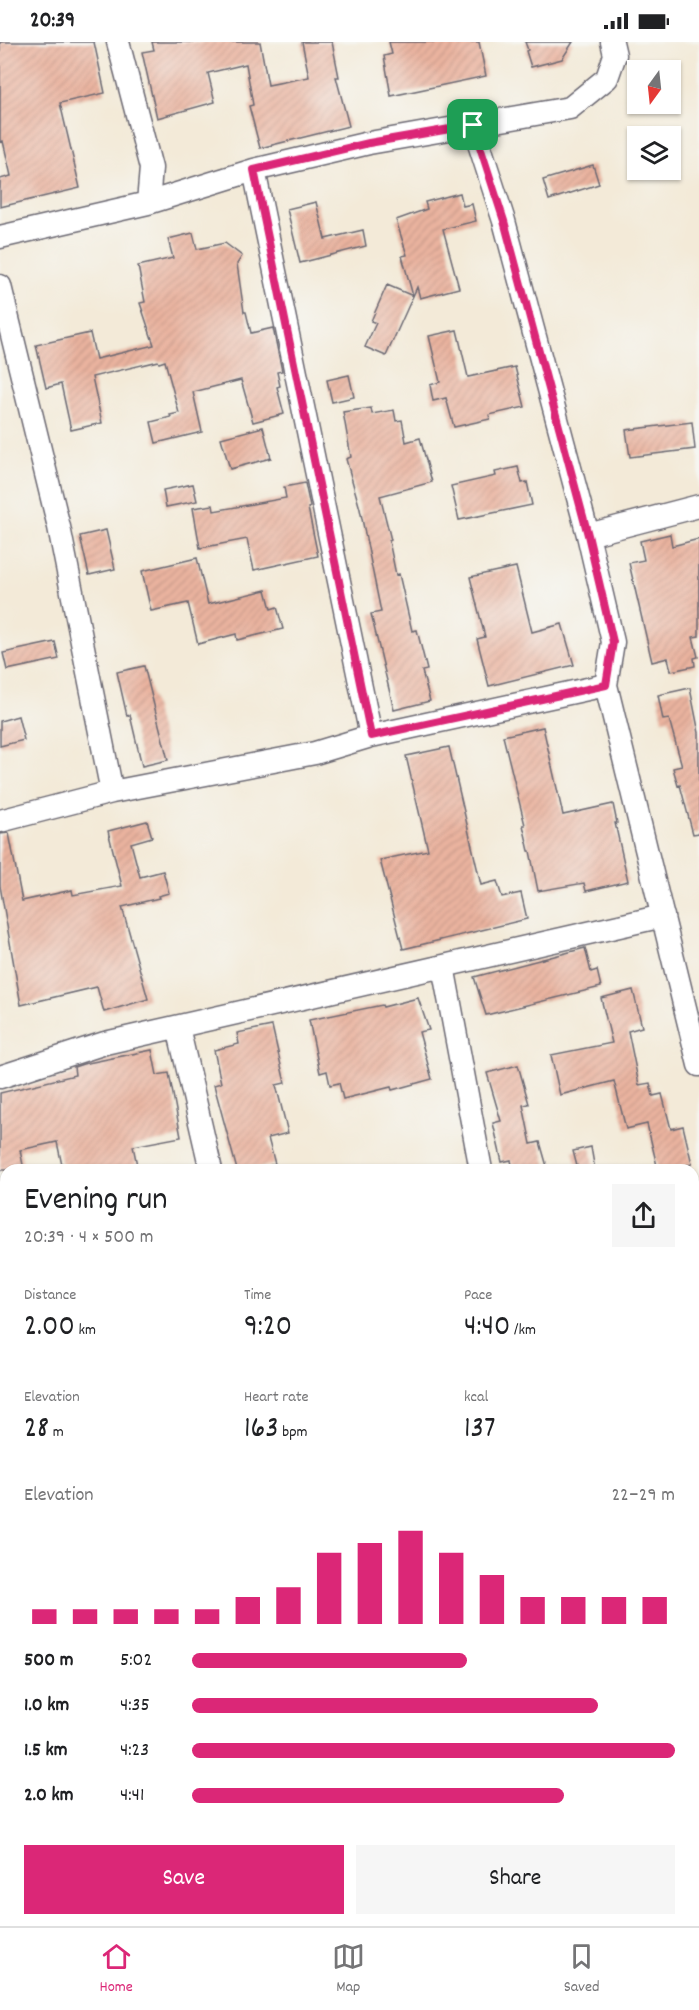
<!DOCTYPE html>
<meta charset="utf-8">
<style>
body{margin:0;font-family:Dekko,sans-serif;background:#f6f6f6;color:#202124;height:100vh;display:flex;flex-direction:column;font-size:22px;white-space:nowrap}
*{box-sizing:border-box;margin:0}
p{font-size:20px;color:#757577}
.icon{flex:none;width:33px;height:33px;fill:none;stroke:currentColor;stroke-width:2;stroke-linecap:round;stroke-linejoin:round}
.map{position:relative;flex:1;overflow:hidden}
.panel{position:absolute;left:0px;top:1122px;width:699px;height:762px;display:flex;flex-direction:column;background:#fff;border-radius:18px 18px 0 0;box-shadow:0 2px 4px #0004}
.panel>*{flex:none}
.needle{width:39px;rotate:195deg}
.buttons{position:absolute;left:627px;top:18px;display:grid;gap:12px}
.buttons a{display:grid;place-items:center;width:54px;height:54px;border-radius:0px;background:#fff;box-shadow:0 2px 4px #0004;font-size:30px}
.pin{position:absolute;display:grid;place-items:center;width:51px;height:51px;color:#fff;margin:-26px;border-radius:12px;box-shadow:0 3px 9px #0006}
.round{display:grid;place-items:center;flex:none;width:63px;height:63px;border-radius:0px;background:#f6f6f6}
.headline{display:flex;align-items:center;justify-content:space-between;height:102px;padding:0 24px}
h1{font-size:33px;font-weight:600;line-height:45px}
.figures{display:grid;grid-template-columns:repeat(3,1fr);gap:9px;height:102px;padding:6px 24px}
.figures div{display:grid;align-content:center}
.figures b{font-size:30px;font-weight:600}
.figures small{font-size:16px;font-weight:400}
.figures p{font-size:16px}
.chart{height:168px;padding:12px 24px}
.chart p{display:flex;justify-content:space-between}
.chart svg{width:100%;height:108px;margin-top:6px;stroke:#db2777;stroke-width:6}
.cta{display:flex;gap:12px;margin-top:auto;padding:12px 24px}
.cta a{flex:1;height:69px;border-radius:0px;background:#db2777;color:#fff;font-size:24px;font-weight:600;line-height:69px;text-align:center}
.cta a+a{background:#f6f6f6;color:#202124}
ul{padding:0 24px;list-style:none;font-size:20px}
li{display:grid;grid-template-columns:96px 72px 1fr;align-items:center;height:45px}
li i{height:15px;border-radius:8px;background:#db2777}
.status{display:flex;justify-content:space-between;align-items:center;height:42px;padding:0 30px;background:#fff;direction:ltr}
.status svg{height:16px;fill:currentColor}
.menu{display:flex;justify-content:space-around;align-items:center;height:84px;border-top:2px solid #e0e0e0;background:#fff;font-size:16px;color:#757577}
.menu a{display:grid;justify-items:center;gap:3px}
.menu .selected{color:#db2777}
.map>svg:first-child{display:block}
.building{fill:url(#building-hatch)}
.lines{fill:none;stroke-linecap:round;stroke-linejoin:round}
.street-casing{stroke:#6b6872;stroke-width:25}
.street{stroke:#fff;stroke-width:22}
.route-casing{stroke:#fff;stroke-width:12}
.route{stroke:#db2777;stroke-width:8}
</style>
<div class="status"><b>20:39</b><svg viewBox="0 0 49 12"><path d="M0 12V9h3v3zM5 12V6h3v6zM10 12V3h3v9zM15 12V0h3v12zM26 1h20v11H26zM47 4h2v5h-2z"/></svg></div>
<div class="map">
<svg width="699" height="1884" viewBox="0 0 699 1884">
<defs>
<pattern id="building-hatch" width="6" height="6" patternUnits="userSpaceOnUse" patternTransform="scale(1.5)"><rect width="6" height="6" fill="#eab39f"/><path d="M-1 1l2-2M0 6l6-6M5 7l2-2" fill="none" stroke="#c89a8a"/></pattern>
</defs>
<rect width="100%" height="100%" fill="#f6f6f2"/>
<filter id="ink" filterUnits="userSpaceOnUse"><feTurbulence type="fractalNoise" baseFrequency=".0167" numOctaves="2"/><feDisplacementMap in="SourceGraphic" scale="12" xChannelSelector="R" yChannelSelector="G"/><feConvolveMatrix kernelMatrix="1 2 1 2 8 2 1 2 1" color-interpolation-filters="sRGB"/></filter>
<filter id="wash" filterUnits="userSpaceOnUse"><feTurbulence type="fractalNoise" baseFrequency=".008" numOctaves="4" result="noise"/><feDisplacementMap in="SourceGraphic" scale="24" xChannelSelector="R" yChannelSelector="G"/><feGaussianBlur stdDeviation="1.35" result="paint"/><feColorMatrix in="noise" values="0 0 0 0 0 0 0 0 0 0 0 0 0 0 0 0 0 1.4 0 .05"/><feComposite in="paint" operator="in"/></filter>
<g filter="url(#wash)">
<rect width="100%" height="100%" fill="#f3ead8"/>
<g id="blocks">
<path class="building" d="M0,0H94L105,51L60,61L80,146L0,165V137L11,134L3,99L0,100Z
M152,0H260L268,43L309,35L302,0H332L339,35H336L349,84L260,106L249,64L253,63L246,22L208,31L215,60L157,76L142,10L154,8Z
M389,0H479L486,34L391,54L384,14L392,12Z
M525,0H573L562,17L531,25L526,9L528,8Z
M593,123L599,142L549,158L543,138Z
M460,151L463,164L472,162L476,179L443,187L459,246L420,256L417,245L413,254L402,214L407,213L396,178L427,167L425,160Z
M316,160L325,197L363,188L366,204L300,221L287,167Z
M193,191L197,207L225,201L242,214L237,222L244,270H246L251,291L273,286L282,329L277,330L280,344L277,345L284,372L253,380L241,338L193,350L202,390L156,401L151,380L171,375L170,373L179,371L165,319L159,321L158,319L92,335L102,381L71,388L61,342L46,346L36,303L90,291L96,317L154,303L140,261L145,260L138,224L173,216L168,197Z
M387,243L413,254L386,314L365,305L376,281L371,279Z
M457,288L468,335L515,325L525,365L489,373L490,377L454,385L446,356L433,359L430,343L440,340L429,294Z
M349,333L354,355L332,360L327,338Z
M371,366L372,372L394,368L396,379L402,378L406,400L420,396L432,440L380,454L391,498L389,499L396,533L399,532L412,589L417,588L427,628L422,629L430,659L394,668L371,572L381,570L360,467L346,417L351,415L343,370Z
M692,380L695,407L630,415L626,388Z
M263,385L271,416L230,427L221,396Z
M518,425L522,441L527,440L532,463L459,478L451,444L496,434L495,430Z
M305,441L310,465L308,466L318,514L254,528L247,497L200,506L193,466L213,463L214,469L286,456L284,445Z
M193,442L197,459L166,465L163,448Z
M106,488L115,527L89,533L80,494Z
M670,492L672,504L699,497V594L693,595L698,615L694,616L695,624L671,629L668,616L652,620L629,521L644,518L640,499Z
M197,516L208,562L266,548L271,567L277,565L283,587L237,598L236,592L198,602L188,561L151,569L142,529Z
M516,525L532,590L562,582L574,623L489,644L477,597L485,595L470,535Z
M55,600L59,617L7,628L3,611Z
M144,624L168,718L142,724L130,673L127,674L117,630Z
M690,646L699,691V791L693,792L680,743L678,744L673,726L682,724L669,677L663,678L658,653Z
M18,674L24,698L0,704V679Z
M543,685L563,773L613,762L617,781H615L628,839L586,849L584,841L538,849L530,809H529L523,783H525L503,694Z
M449,705L481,843L497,839L502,855L521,851L527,877L403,907L380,818L428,808L406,714Z
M147,779L152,795L131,801L140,835L163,829L169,851L158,854L159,856L122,865L148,957L104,970L97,945L21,963L0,844V792L9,791L22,859L72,848L73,853L122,844L108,789Z
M585,906L591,930L597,928L601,945L486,973L474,935Z
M633,948L642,985L628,989L639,1043L650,1041L653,1054L662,1052L671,1087L683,1084L692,1122L668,1128H658L647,1082L626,1087L614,1039L560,1053L551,1013L612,1001L601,956Z
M418,956L429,988L419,990L432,1037L392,1048L391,1045L343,1057L339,1041L330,1043L327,1029L320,1031L309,978L382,963L383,965Z
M272,984L285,1041L276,1043L288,1091L268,1096L275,1122L253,1128H237L214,1043L221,1041L214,1008L239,1002L237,991Z
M152,1008L157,1033L169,1031L181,1095L133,1104L138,1128H63L57,1100L20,1108L24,1128H0V1051L75,1033L74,1025L83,1022Z
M518,1023L529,1062L523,1063L531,1102L540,1100L548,1128H513L511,1118L502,1120L493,1081L501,1079L487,1031Z
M591,1105L595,1128H578L573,1109Z"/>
</g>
</g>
<g filter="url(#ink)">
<use href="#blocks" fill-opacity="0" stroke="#6b6872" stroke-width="1.5"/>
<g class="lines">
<defs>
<path id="street" d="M118,0L151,126L148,161
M473,83L504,179L588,493L613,600L606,643L699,1023
M254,128L371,694
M0,195L148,161L254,128L369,101L570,66L607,36L615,13L612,0
M0,244L59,485L112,750L315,711L371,694L606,643
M588,493L699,464
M0,779L112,750
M443,924L481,1128
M178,985L211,1128
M0,1035L105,1001L663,874
M0,1217L6,1246
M693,1407L699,1406
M173,1878L176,1884
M535,1878L536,1884"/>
</defs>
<use href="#street" class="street-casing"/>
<use href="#street" class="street"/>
</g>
</g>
<g class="lines" filter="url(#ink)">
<defs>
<path id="route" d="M473,83L504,179L588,493L613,600L606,643L371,694L254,128L369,101Z"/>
</defs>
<use href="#route" class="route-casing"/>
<use href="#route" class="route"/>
</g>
</svg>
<div class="buttons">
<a><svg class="needle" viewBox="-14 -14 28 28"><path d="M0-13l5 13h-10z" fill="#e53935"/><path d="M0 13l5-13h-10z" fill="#757577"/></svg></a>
<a><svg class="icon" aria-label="layers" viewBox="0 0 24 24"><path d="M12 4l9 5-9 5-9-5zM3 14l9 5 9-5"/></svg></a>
</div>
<div class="pin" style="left:473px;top:83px;background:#1e9e55"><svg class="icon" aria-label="arrive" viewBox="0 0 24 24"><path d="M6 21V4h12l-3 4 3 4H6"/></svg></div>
<section class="panel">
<div class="headline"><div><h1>Evening run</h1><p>20:39 · 4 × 500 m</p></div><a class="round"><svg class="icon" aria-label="share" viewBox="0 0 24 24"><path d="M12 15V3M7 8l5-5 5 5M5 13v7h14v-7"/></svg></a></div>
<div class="figures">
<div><p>Distance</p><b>2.00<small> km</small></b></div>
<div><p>Time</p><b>9:20</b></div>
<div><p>Pace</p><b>4:40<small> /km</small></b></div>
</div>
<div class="figures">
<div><p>Elevation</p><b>28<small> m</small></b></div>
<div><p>Heart rate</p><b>163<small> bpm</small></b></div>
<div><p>kcal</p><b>137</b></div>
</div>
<div class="chart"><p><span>Elevation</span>22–29 m</p>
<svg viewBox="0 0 160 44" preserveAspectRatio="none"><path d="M5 44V38M15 44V38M25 44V38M35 44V38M45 44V38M55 44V33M65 44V29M75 44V15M85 44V11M95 44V6M105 44V15M115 44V24M125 44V33M135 44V33M145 44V33M155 44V33"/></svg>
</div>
<ul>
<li><b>500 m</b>5:02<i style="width:57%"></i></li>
<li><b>1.0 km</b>4:35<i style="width:84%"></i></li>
<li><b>1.5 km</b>4:23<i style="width:100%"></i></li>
<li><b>2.0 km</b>4:41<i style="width:77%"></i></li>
</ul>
<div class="cta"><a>Save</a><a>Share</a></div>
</section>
</div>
<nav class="menu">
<a class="selected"><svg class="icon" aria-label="home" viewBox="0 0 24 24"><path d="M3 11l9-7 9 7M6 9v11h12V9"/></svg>Home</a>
<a><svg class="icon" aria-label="map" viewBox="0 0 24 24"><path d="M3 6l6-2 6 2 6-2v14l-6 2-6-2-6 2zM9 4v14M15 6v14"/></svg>Map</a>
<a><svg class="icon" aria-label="saved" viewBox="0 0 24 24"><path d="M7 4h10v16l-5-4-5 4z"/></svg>Saved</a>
</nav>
